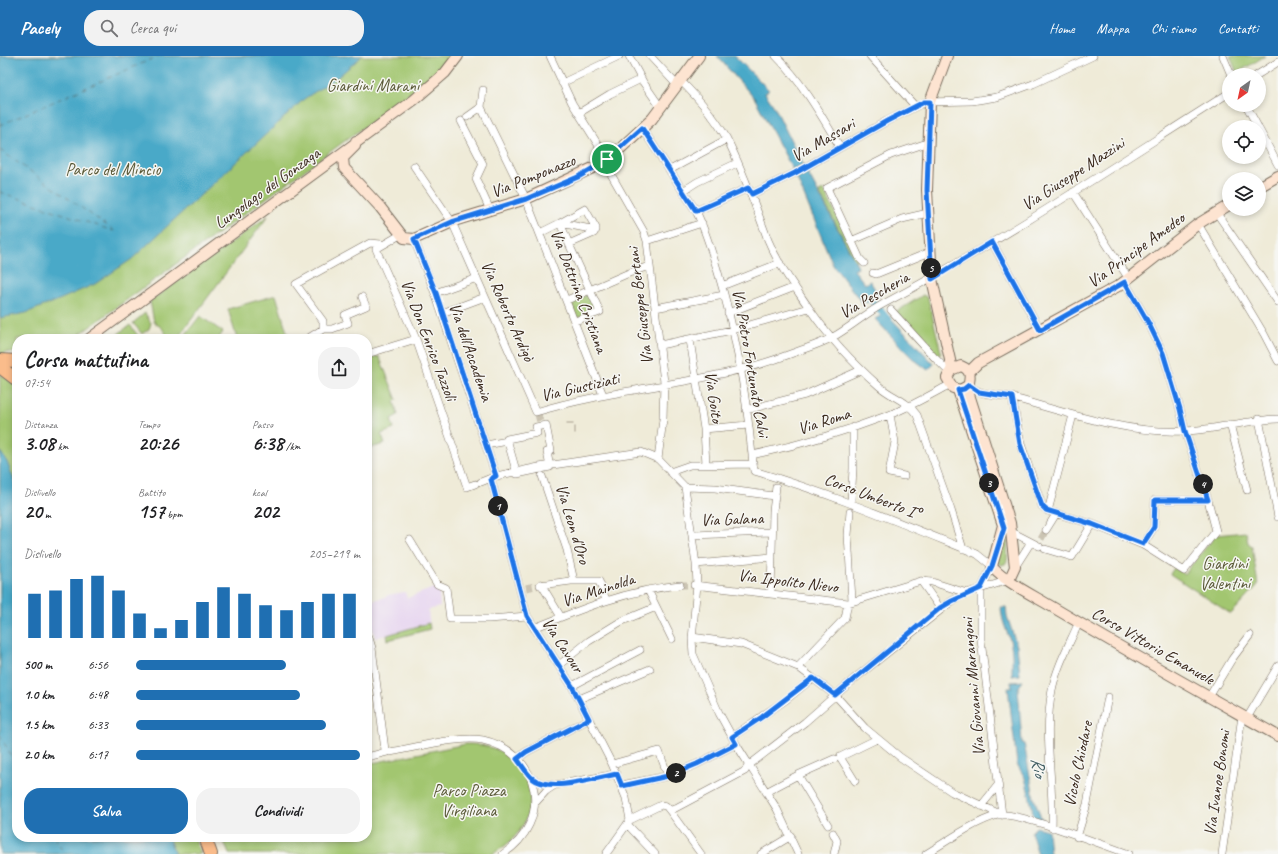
<!DOCTYPE html>
<html lang="it">
<meta charset="utf-8">
<style>
body{margin:0;font-family:Caveat,sans-serif;background:#f2f2f2;color:#202124;height:100vh;display:flex;flex-direction:column;font-size:15px;white-space:nowrap}
*{box-sizing:border-box;margin:0}
p{font-size:13px;color:#757577}
.icon{flex:none;width:22px;height:22px;fill:none;stroke:currentColor;stroke-width:2;stroke-linecap:round;stroke-linejoin:round}
.map{position:relative;flex:1;overflow:hidden}
.details{position:absolute;left:12px;top:278px;width:360px;height:508px;display:flex;flex-direction:column;background:#fff;border-radius:16px;box-shadow:0 2px 6px #0003}
.details>*{flex:none}
.needle{width:26px;rotate:213deg}
.buttons{position:absolute;left:1222px;top:12px;display:grid;gap:8px}
.buttons a{display:grid;place-items:center;width:44px;height:44px;border-radius:50%;background:#fff;box-shadow:0 2px 6px #0003;font-size:20px}
.pin{position:absolute;display:grid;place-items:center;width:34px;height:34px;color:#fff;margin:-17px;border:2px solid #fff;border-radius:50%;box-shadow:0 1px 4px #0007}
.km{position:absolute;width:20px;height:20px;margin:-10px;border-radius:50%;background:#222;color:#fff;font-size:11px;line-height:20px;text-align:center}
.round{display:grid;place-items:center;flex:none;width:42px;height:42px;border-radius:16px;background:#f2f2f2}
.summary{display:flex;align-items:center;justify-content:space-between;height:68px;padding:0 12px}
h1{font-size:22px;font-weight:800;line-height:30px}
.metrics{display:grid;grid-template-columns:repeat(3,1fr);gap:6px;height:68px;padding:4px 12px}
.metrics div{display:grid;align-content:center}
.metrics b{font-size:20px;font-weight:800}
.metrics small{font-size:11px;font-weight:400}
.metrics p{font-size:11px}
.chart{height:112px;padding:8px 12px}
.chart p{display:flex;justify-content:space-between}
.chart svg{width:100%;height:72px;margin-top:4px;stroke:#1f6fb2;stroke-width:6}
.cta{display:flex;gap:8px;margin-top:auto;padding:8px 12px}
.cta a{flex:1;height:46px;border-radius:16px;background:#1f6fb2;color:#fff;font-size:16px;font-weight:800;line-height:46px;text-align:center}
.cta a+a{background:#f2f2f2;color:#202124}
ul{padding:0 12px;list-style:none;font-size:13px}
li{display:grid;grid-template-columns:64px 48px 1fr;align-items:center;height:30px}
li i{height:10px;border-radius:5px;background:#1f6fb2}
header{display:flex;align-items:center;gap:24px;box-sizing:border-box;height:56px;padding:0 20px;background:#1f6fb2;color:#fff}
header strong{font-size:19px}
nav{display:flex;gap:22px;margin-inline-start:auto;font-size:14px}
.search{width:280px;height:36px;background:#f2f2f2;display:flex;align-items:center;gap:10px;box-sizing:border-box;padding:0 14px;border-radius:16px;color:#757577;font-size:15px}
.map>svg:first-child{display:block}
.built{fill:#e6d3f0}
.green{fill:#a2c670;stroke:#6e7847}
.water{fill:#49a9c8;stroke:#426a73}
.lines{fill:none;stroke-linecap:round;stroke-linejoin:round}
.canal{stroke:#49a9c8;stroke-width:7}
.ferry{stroke:#415d62;stroke-width:1;stroke-dasharray:5 4;stroke-linecap:butt}
.street-tunnel{stroke:#cbc4b3;stroke-width:7;stroke-dasharray:7 3.5;stroke-linecap:butt}
.street-casing{stroke:#7a6e5f;stroke-width:8}
.secondary-casing{stroke:#7a6e5f;stroke-width:12}
.primary-casing{stroke:#7a6e5f;stroke-width:14}
.street{stroke:#fff;stroke-width:7}
.secondary{stroke:#fde4d1;stroke-width:10}
.primary{stroke:#fabc8b;stroke-width:12}
.route-casing{stroke:#fff;stroke-width:8}
.route{stroke:#1a73e8;stroke-width:5}
.labels{text-anchor:middle;dominant-baseline:central;stroke-width:3;stroke-linejoin:round;paint-order:stroke}
.park-label{font-size:17px;fill:#5a5937;stroke:#f6f6f2}
.street-label{font-size:17px;fill:#3b2a1e;stroke:#f6f6f2}
.water-label{font-size:18px;font-style:italic;fill:#415d62;stroke:#f6f6f2}
</style>
<header>
<strong>Pacely</strong>
<div class="search"><svg class="icon" aria-label="search" viewBox="0 0 24 24"><circle cx="10" cy="10" r="6"/><path d="M15 15l6 6"/></svg>Cerca qui</div>
<nav><a>Home</a><a>Mappa</a><a>Chi siamo</a><a>Contatti</a></nav>
</header>
<div class="map">
<svg width="1278" height="798" viewBox="0 0 1278 798">
<rect width="100%" height="100%" fill="#f6f6f2"/>
<filter id="ink" filterUnits="userSpaceOnUse"><feTurbulence type="fractalNoise" baseFrequency=".025" numOctaves="2"/><feDisplacementMap in="SourceGraphic" scale="8" xChannelSelector="R" yChannelSelector="G"/><feConvolveMatrix kernelMatrix="1 2 1 2 8 2 1 2 1" color-interpolation-filters="sRGB"/></filter>
<filter id="wash" filterUnits="userSpaceOnUse"><feTurbulence type="fractalNoise" baseFrequency=".012" numOctaves="4" result="noise"/><feDisplacementMap in="SourceGraphic" scale="16" xChannelSelector="R" yChannelSelector="G"/><feGaussianBlur stdDeviation="0.9" result="paint"/><feColorMatrix in="noise" values="0 0 0 0 0 0 0 0 0 0 0 0 0 0 0 0 0 1.4 0 .05"/><feComposite in="paint" operator="in"/></filter>
<g filter="url(#wash)">
<rect width="100%" height="100%" fill="#efebd8"/>
<path class="built" d="M434,532L439,535L440,551L428,554L430,573L388,584L386,579L375,582L367,546L386,541L388,539L405,536L407,542Z"/>
<path class="green" d="M0,0H449L443,10L408,39L73,283H17V297L5,296L0,306Z
M1230,0H1265L1237,17Z
M824,134L858,203L855,205L819,136Z
M268,160L177,283H169L162,272L154,266L150,245Z
M590,238L596,254L577,262L570,245Z
M276,239L289,283H237L228,253Z
M923,239L928,242L941,296L939,300L896,256Z
M145,257L151,267L149,273L142,278L133,267Z
M200,260L223,276L218,283H182Z
M130,269L139,281L136,283H122L118,278Z
M379,300L397,344L394,345L398,359L391,363L394,373L381,378L385,388L367,393V304Z
M0,317L17,331V781H194L201,798H0Z
M1246,476L1248,487L1252,490L1258,529L1231,558L1170,518L1174,512L1184,518L1216,479Z
M1005,480L1008,483L1007,505L1005,508L1001,509L998,506Z
M429,567L430,573L388,584L387,579Z
M466,688C535,687 555,765 492,798H229L222,781H367V708Z"/>
<path class="water" d="M0,0H362L339,20L304,43L132,203L95,228L61,243L26,257L0,262Z
M717,0H735L769,34L765,37L775,52L803,109L793,114L755,43Z
M806,114L857,209L858,212L854,214L865,228L870,225L879,240L866,247L864,245L862,247L833,209L796,120Z
M886,257L934,308L928,314L912,302L875,263Z
M0,395L7,406L17,432V781H168L175,798H0Z
M1001,551H1006L1007,560L1017,590L1020,619L1012,620C1012,608 1013,595 1010,584C1005,570 1002,566 1001,551Z
M1023,625L1018,632L1022,687H1024L1034,742L1042,764L1033,761L1032,751L1025,722L1017,708L1008,632H1012L1011,626Z
M1036,771L1048,774L1050,798H1038L1031,776Z"/>
<g class="lines">
<path class="canal" d="M866,237L889,265"/>
<path class="ferry" d="M0,69L159,0
M0,94L116,176
M0,136L113,175
M0,679L17,711
M55,781L64,798"/>
</g>
</g>
<g filter="url(#ink)">
<g class="lines">
<path class="street-tunnel" d="M538,358L541,370
M570,366V369
M574,374H576
M1041,483L1046,474
M680,529H694
M526,532L540,529"/>
<defs>
<path id="street" d="M550,0L572,47L607,103
M629,0L643,26L661,52
M650,0L677,29
M776,0C803,27 821,59 840,91
M870,0L915,50
M1223,0L1231,19
M1257,19L1278,6
M680,24C698,42 715,61 727,83C744,116 755,150 768,184C778,208 794,230 809,252C828,280 853,307 879,330C893,342 906,344 917,359L951,454L963,493
M562,27L619,0
M483,34L481,51L526,143L603,339
M1246,49L1258,71
M579,57L610,38L641,23
M467,61L481,51
M461,65L483,108L476,123L490,154
M642,72L696,155C705,173 711,193 717,213C735,273 746,336 752,399
M1259,73L1278,109
M604,106L644,176L647,185L664,326L663,363L658,403
M414,110L452,166L536,356C620,330 711,329 793,297C806,292 821,288 833,281C851,271 866,257 885,247C1004,184 1115,109 1229,37
M670,114L727,83
M683,135L697,126L737,107
M1073,136L1129,223
M752,138L795,117L887,65L925,46L972,45L997,41L1033,28L1093,0
M585,153L596,172L594,177L569,188L560,167Z
M696,155L748,132
M1216,156L1278,246
M1198,168L1264,278L1278,305
M540,177L560,167L596,174
M400,179L376,193L416,283L467,431L475,428
M414,183L435,237L496,420
M647,185L702,167
M851,185L902,163L928,157
M992,186L1040,274
M569,188L590,234L629,217L649,210
M864,207L860,203L827,132L891,99L927,87
M873,217L876,218L930,196
M722,230L780,207
M435,237L477,222
M567,244L590,234L600,256L575,265
M655,252L724,239
M891,254L934,301
M442,257L485,241
M728,257L795,231
M323,273V265L296,228L370,187L381,188
M307,283L323,273H332L348,267L345,259L366,250L362,241
M690,284L704,373L706,408
M660,289L732,274L809,252
M367,298L416,283
M936,303L949,316
M949,329C930,339 910,351 889,359C844,376 799,389 752,399L754,415C830,437 903,468 977,498L992,510L981,533V584L1002,759
M969,329C980,341 999,337 1014,342C1067,357 1129,378 1184,375C1216,374 1246,364 1278,363
M1012,341L1021,388L1042,450L1048,455L1073,359
M746,354L805,339L861,314
M890,359L895,386L889,417L904,420
M1259,363L1278,461
M1230,368L1247,434
M546,369L551,395L547,396L550,411L517,418L507,383L537,377L536,371Z
M704,373L748,369
M486,389L508,385
M670,416L690,409L753,408
M542,420L567,494L574,525
M491,423L527,560L572,630L612,708L626,742L630,764
M481,426L496,420L539,411L641,396L658,403L685,431L696,508L697,529L692,583L693,598L719,657L736,688L777,753L798,798
M685,431L715,432L774,440
M851,446L853,413V371
M1048,455L1092,468L1143,489L1184,515L1216,475L1208,444L1185,375L1180,353L1163,297L1149,268L1125,226
M850,456L848,479L852,544
M1046,474L1056,458
M1012,476L1039,490
M693,479L772,476
M410,484L437,528L446,532L450,563H489L527,560
M1143,489L1154,471L1155,444H1208
M1045,493L1072,501L1092,468
M696,508L772,501
M1015,511L1031,486
M921,525L940,552
M541,528L561,561
M540,529L571,525H599L606,544
M694,529L848,547L921,525L932,526L967,537
M648,534L672,583
M771,537L773,455L776,431
M534,572C581,553 628,534 680,529
M367,575L372,592L385,694L390,696C415,692 459,679 483,684C542,697 553,766 503,798
M692,581L741,588L798,611L835,639L865,672L900,701L952,736L1002,759
M559,609L589,585L620,566L656,551
M798,611L841,566L845,562L848,547
M572,630L640,594
M1209,641L1232,603L1250,579
M579,643L650,613
M1247,662L1278,610
M732,681L787,643L813,622
M367,701L387,696
M517,703L526,696L589,663
M612,708L659,695L668,720L622,729
M798,719L828,769
M668,720L697,708L736,688
M531,722L543,728L555,729
M855,725L840,701L877,683
M766,736L798,719L834,703
M536,746L546,735L555,729L617,718
M981,750L998,729
M670,755L701,798
M627,768L655,798
M1052,772C1054,727 1043,679 1052,634C1057,610 1069,589 1079,566
M833,777L837,785L834,798
M1077,781L1087,748L1108,641
M606,798L630,764L661,749L666,750L670,755L745,715L748,710L805,666L854,623L952,545L967,537L1009,524
M761,798L791,780
M926,798C947,785 974,766 998,759C1017,755 1105,790 1129,798
M1222,798L1242,660"/>
<path id="secondary" d="M947,0L930,46L927,134L932,223L952,313
M356,85L355,90L343,102L344,112L380,151L404,182L414,183L457,164L526,143L597,110L621,92L652,63L699,0
M1259,131L1278,120
M89,283L414,44L445,17L458,0
M969,316L978,307L1120,229L1198,168L1229,149
M969,329L960,334L953,332L947,322L951,314L961,310C975,316 968,324 968,335L1010,467L1015,511L1009,524
M958,334L1003,469L992,510C998,522 1036,541 1049,549C1125,594 1202,637 1278,680"/>
<path id="primary" d="M0,304L17,305
M0,311L17,324
M205,781L211,798"/>
</defs>
<use href="#street" class="street-casing"/>
<use href="#secondary" class="secondary-casing"/>
<use href="#primary" class="primary-casing"/>
<use href="#street" class="street"/>
<use href="#secondary" class="secondary"/>
<use href="#primary" class="primary"/>
</g>
</g>
<g class="lines" filter="url(#ink)">
<defs>
<path id="route" d="M924,46H930L927,134L932,223L992,186L1040,274L1125,226L1149,268L1163,297L1180,353L1185,375L1208,444H1155L1154,471L1143,488L1092,468L1046,454L1042,450L1020,388L1012,341L979,336L969,329L964,333L958,334L1004,472L992,510L981,532L952,545L940,552L835,639L813,622L762,661L732,681L736,688L697,708L668,720L622,730L617,718C595,722 550,737 532,722C527,718 522,709 517,703L526,696L589,663L572,630L527,560L491,423L496,420L436,237L414,183L452,166L526,143L578,121L604,106L642,72L696,155L748,132L752,138L795,117L887,65Z"/>
</defs>
<use href="#route" class="route-casing"/>
<use href="#route" class="route"/>
</g>
<g class="labels">
<g class="park-label">
<text x="373" y="29">Giardini Marani</text>
<text x="113" y="113">Parco del Mincio</text>
<text x="1225" y="507">Giardini<tspan x="1225" dy="20">Valentini</tspan></text>
<text x="469" y="734">Parco Piazza<tspan x="469" dy="20">Virgiliana</tspan></text>
</g>
<g class="street-label">
<text transform="translate(823 84) rotate(-30)">Via Massari</text>
<text transform="translate(1073 118) rotate(-33)">Via Giuseppe Mazzini</text>
<text transform="translate(533 120) rotate(-22)">Via Pomponazzo</text>
<text transform="translate(267 132) rotate(-36)">Lungolago del Gonzaga</text>
<text transform="translate(1136 194) rotate(-36)">Via Principe Amedeo</text>
<text transform="translate(579 235) rotate(69)">Via Dottrina Cristiana</text>
<text transform="translate(874 239) rotate(-30)">Via Pescheria</text>
<text transform="translate(640 250) rotate(-97)">Via Giuseppe Bertani</text>
<text transform="translate(508 255) rotate(66)">Via Roberto Ardigò</text>
<text transform="translate(429 284) rotate(69)">Via Don Enrico Tazzoli</text>
<text transform="translate(471 296) rotate(71)">Via dell'Accademia</text>
<text transform="translate(751 307) rotate(80)">Via Pietro Fortunato Calvi</text>
<text transform="translate(580 331) rotate(-13)">Via Giustiziati</text>
<text transform="translate(714 341) rotate(82)">Via Goito</text>
<text transform="translate(824 365) rotate(-18)">Via Roma</text>
<text transform="translate(872 440) rotate(21)">Corso Umberto I°</text>
<text transform="translate(732 463) rotate(-2)">Via Galana</text>
<text transform="translate(573 468) rotate(73)">Via Leon d'Oro</text>
<text transform="translate(788 525) rotate(7)">Via Ippolito Nievo</text>
<text transform="translate(598 534) rotate(-18)">Via Mainolda</text>
<text transform="translate(563 589) rotate(57)">Via Cavour</text>
<text transform="translate(1153 590) rotate(30)">Corso Vittorio Emanuele</text>
<text transform="translate(973 631) rotate(-95)">Via Giovanni Marangoni</text>
<text transform="translate(1078 708) rotate(-78)">Vicolo Chiodare</text>
<text transform="translate(1217 727) rotate(-82)">Via Ivanoe Bonomi</text>
</g>
<g class="water-label">
<text transform="translate(1039 711) rotate(79)">Rio</text>
</g>
</g>
</svg>
<div class="buttons">
<a><svg class="needle" viewBox="-14 -14 28 28"><path d="M0-13l5 13h-10z" fill="#e53935"/><path d="M0 13l5-13h-10z" fill="#757577"/></svg></a>
<a><svg class="icon" aria-label="locate" viewBox="0 0 24 24"><circle cx="12" cy="12" r="6"/><path d="M12 2v4M12 18v4M2 12h4M18 12h4"/></svg></a>
<a><svg class="icon" aria-label="layers" viewBox="0 0 24 24"><path d="M12 4l9 5-9 5-9-5zM3 14l9 5 9-5"/></svg></a>
</div>
<div class="pin" style="left:607px;top:103px;background:#1e9e55"><svg class="icon" aria-label="arrive" viewBox="0 0 24 24"><path d="M6 21V4h12l-3 4 3 4H6"/></svg></div>
<b class="km" style="left:498px;top:450px">1</b>
<b class="km" style="left:676px;top:717px">2</b>
<b class="km" style="left:989px;top:427px">3</b>
<b class="km" style="left:1203px;top:428px">4</b>
<b class="km" style="left:931px;top:212px">5</b>
<section class="details">
<div class="summary"><div><h1>Corsa mattutina</h1><p>07:54</p></div><a class="round"><svg class="icon" aria-label="share" viewBox="0 0 24 24"><path d="M12 15V3M7 8l5-5 5 5M5 13v7h14v-7"/></svg></a></div>
<div class="metrics">
<div><p>Distanza</p><b>3.08<small> km</small></b></div>
<div><p>Tempo</p><b>20:26</b></div>
<div><p>Passo</p><b>6:38<small> /km</small></b></div>
</div>
<div class="metrics">
<div><p>Dislivello</p><b>20<small> m</small></b></div>
<div><p>Battito</p><b>157<small> bpm</small></b></div>
<div><p>kcal</p><b>202</b></div>
</div>
<div class="chart"><p><span>Dislivello</span>205–219 m</p>
<svg viewBox="0 0 160 44" preserveAspectRatio="none"><path d="M5 44V17M15 44V15M25 44V8M35 44V6M45 44V15M55 44V29M65 44V38M75 44V33M85 44V22M95 44V13M105 44V17M115 44V24M125 44V27M135 44V22M145 44V17M155 44V17"/></svg>
</div>
<ul>
<li><b>500 m</b>6:56<i style="width:67%"></i></li>
<li><b>1.0 km</b>6:48<i style="width:73%"></i></li>
<li><b>1.5 km</b>6:33<i style="width:85%"></i></li>
<li><b>2.0 km</b>6:17<i style="width:100%"></i></li>
</ul>
<div class="cta"><a>Salva</a><a>Condividi</a></div>
</section>
</div>
